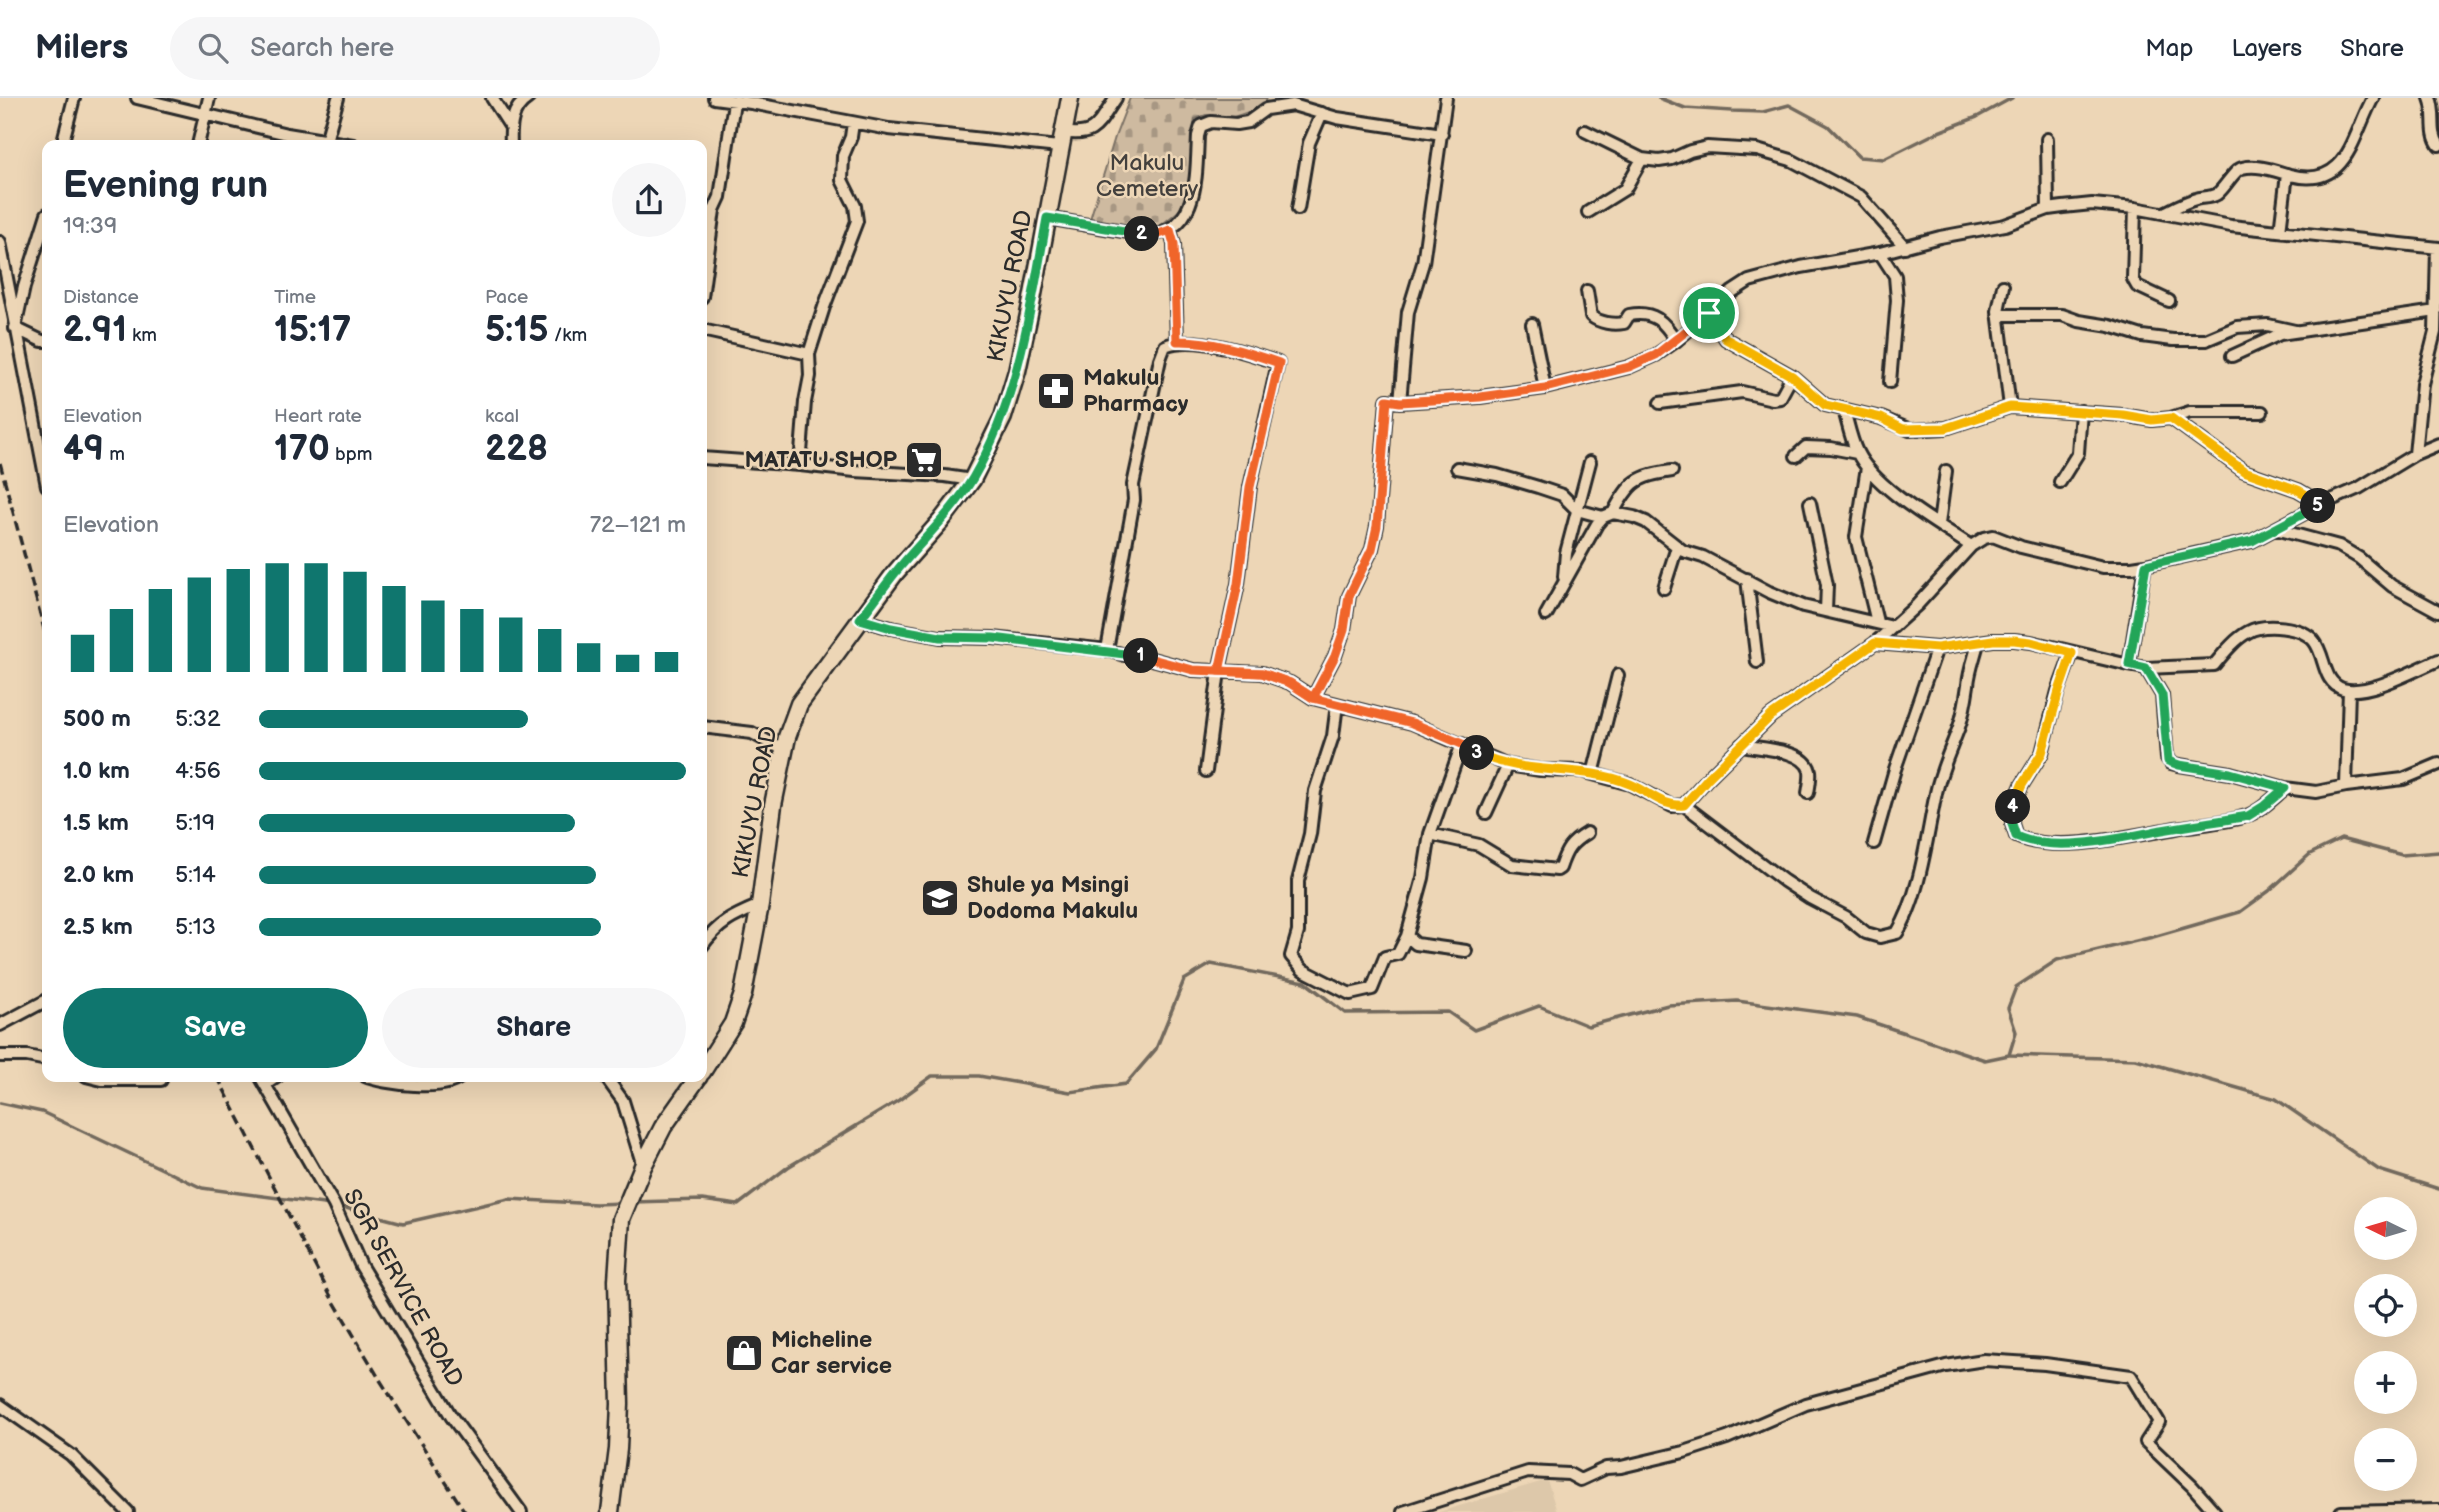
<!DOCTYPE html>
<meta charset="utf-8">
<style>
body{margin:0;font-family:"Balsamiq Sans",sans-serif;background:#f6f6f7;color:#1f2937;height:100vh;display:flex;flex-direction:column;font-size:26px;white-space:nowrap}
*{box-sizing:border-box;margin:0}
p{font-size:23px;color:#747a83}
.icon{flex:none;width:38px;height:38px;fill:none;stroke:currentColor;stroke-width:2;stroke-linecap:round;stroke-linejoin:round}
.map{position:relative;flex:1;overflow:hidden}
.side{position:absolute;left:42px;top:42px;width:665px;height:942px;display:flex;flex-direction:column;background:#fff;border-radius:14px;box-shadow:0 7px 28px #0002}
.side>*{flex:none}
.needle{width:46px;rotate:275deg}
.controls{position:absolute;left:2354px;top:1099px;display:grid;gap:14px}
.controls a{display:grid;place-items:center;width:63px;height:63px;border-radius:50%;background:#fff;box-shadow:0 7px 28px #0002;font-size:35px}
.pin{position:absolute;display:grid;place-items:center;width:60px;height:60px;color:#fff;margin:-30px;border:4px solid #fff;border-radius:50%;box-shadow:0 2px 7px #0007}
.km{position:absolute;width:35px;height:35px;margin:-18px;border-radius:50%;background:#222;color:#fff;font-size:19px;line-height:35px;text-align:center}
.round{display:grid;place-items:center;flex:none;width:74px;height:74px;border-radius:37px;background:#f6f6f7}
.overview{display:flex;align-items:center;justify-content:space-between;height:119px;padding:0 21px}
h1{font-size:38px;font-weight:700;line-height:52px}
.metrics{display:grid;grid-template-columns:repeat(3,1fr);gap:10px;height:119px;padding:7px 21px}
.metrics div{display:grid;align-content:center}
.metrics b{font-size:35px;font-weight:700}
.metrics small{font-size:19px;font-weight:400}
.metrics p{font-size:19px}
.chart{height:196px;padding:14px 21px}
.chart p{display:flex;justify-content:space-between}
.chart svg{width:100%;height:126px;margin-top:7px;stroke:#0f766e;stroke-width:6}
.cta{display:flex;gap:14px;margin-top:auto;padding:14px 21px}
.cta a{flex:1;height:80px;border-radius:42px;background:#0f766e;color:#fff;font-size:28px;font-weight:700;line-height:80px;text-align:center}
.cta a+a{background:#f6f6f7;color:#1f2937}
ul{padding:0 21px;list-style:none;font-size:23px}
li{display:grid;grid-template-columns:112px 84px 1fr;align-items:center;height:52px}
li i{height:18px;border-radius:9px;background:#0f766e}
header{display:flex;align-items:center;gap:42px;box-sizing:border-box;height:98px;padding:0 35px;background:#fff;border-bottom:2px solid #e0e1e3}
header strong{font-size:33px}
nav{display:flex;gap:38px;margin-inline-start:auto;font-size:24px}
.search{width:490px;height:63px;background:#f6f6f7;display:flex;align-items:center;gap:18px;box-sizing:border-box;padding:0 24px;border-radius:38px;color:#747a83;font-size:26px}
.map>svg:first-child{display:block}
.built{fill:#ddc8aa}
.cemetery{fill:url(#cemetery-stones);stroke:#7c7266;stroke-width:2}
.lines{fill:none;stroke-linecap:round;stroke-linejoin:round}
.stream{stroke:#72695d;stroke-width:3.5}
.minor-casing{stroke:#2b2b2b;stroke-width:16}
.secondary-casing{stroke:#2b2b2b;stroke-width:21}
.minor{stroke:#edd6b6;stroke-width:10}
.secondary{stroke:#edd6b6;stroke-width:16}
.rail{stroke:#2b2b2b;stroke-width:3.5;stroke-dasharray:10 5;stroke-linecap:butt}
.split-1-casing{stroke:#fff;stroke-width:14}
.split-2-casing{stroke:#fff;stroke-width:14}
.split-3-casing{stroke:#fff;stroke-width:14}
.split-4-casing{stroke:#fff;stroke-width:14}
.split-5-casing{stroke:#fff;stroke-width:14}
.split-6-casing{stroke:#fff;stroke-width:14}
.split-1{stroke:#f0652b;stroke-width:9}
.split-2{stroke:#22a559;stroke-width:9}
.split-3{stroke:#f0652b;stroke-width:9}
.split-4{stroke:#f5b400;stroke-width:9}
.split-5{stroke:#22a559;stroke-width:9}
.split-6{stroke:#f5b400;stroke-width:9}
.labels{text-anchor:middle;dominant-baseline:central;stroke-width:5;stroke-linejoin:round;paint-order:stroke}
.park-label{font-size:23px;fill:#43403d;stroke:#edd6b6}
.street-label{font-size:23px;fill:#2b2b2b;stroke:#edd6b6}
.poi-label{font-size:23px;font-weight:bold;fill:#2b2b2b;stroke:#edd6b6;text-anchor:start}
</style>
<header>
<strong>Milers</strong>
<div class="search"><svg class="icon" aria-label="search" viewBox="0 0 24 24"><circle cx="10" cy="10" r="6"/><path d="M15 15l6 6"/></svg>Search here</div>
<nav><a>Map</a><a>Layers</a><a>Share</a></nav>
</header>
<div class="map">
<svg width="2439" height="1414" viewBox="0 0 2439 1414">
<defs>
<pattern id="cemetery-stones" width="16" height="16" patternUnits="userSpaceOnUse" patternTransform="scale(1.75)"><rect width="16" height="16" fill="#cebaa0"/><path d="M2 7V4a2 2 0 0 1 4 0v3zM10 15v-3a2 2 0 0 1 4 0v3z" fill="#a79783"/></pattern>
</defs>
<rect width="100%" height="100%" fill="#edd6b6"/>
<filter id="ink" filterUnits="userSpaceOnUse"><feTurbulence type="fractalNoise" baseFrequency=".0143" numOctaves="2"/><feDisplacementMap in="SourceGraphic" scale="14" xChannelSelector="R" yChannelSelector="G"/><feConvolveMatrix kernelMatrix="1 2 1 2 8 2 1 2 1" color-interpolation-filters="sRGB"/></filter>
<g filter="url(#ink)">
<path class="built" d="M1547,1382L1557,1414H1439Z"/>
<path class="cemetery" d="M1130,0H1267L1263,9L1231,20L1206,17L1195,21L1190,84L1180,112L1155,132L1118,129L1090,121L1115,39Z"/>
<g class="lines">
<path class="stream" d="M1659,0L1685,10L1732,13L1763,14L1789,7L1828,28L1859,59L1884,61L1936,35L1977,19L2012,0
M2010,957L2136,961L2276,1001L2379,1072L2439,1091
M0,1005L42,1014L202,1090L331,1107
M634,1104L702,1102L738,1107L788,1069L899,1002L932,978H979L1070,994L1126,986L1156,951L1184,882L1211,866L1305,884L1345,915L1448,914L1474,932L1539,908L1588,928L1668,907L1737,903L1857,919L1985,962L2009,957L2016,934L2008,910L2016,889L2057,862L2153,839L2240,814L2269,793L2310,756L2341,741L2402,757L2439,754
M338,1108L403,1125L509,1101L596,1106L623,1105"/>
<defs>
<path id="minor" d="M137,0L287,36L353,47
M492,0L510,28
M714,0L751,5L889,31L1059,49
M2430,0C2437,17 2429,33 2439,47
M1585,33L1642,61L1659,63L1672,61L1690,53L1707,49L1757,52L1791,62L1861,99L1905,149
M1063,34C1097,40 1098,25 1116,0
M2047,41L2048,111
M326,43L338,0
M62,47L74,0
M198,47L209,0
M511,47C510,29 511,11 528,0
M2135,110L2133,181L2137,188L2169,203
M1298,111L1309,45L1322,15
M1588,114L1625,91L1642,61
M2166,114C2176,109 2185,104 2196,101C2202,99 2211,100 2217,96C2225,90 2234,72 2242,70C2258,66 2275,73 2290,77C2348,92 2352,38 2373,0
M47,116L24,189L15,230L42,243H47
M702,118L714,112L720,99L734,4
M1047,120L1146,137C1199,135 1196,79 1198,38L1201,28L1211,24L1236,26L1248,24L1266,11L1293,7L1337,20L1442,36
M1170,132L1174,146L1177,243
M2280,133L2287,76
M0,144L47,388
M1880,155L1895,178L1897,202L1890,284
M2003,188L1998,213L2010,309
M1587,193L1591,218C1600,225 1613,227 1624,225L1629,217C1653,212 1665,224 1676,243
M702,199L714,112
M1709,215L1726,241L1792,278L1825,307L1881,320L1910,332L1946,330L2010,309L2123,317L2152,322L2171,320L2190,314H2262
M1998,217H2062L2079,223L2110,228L2142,238L2173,242H2206L2237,229L2268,227L2295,233
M1532,226L1545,290
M702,232L809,256
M2232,258L2280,236L2436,213
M1400,304L1408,214L1423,165L1446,0
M1660,305L1742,294L1773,301L1780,300L1792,278
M1844,312C1848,326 1851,342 1857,354C1875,391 1937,425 1971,448
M2171,320L2244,373L2298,392L2322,406
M2415,356L2422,286L2435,234L2437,150
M1796,358L1806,349L1831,350L1857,355
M702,360L800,367L855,373L945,378L972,382
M800,367L805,304L810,278L809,256L824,209L857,123L855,108L842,82L843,58L851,39L853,25
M1867,369L1856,439L1877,524
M1457,370L1497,377L1538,389L1562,397L1577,412L1603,419
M2060,384L2078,355L2081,313
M1810,405L1827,487L1826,513
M1613,415C1630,383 1637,378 1672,373
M1939,426L1946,373
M2275,431L2339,448L2359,460L2392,488L2438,513
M1564,479L1566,455L1590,364
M1747,481L1757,564
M1664,490L1677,449
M1546,517L1597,426L1603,419L1613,415L1634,419L1646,424L1683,453L1703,459L1769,494L1803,508L1893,529
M860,521L891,530L940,539L993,540L1107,552L1125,557L1141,558L1193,572L1262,575L1290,585L1313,600L1412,625L1508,667L1540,672L1582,673L1630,686L1672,708L1684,707L1708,680L1771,618L1875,545L1917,507L1971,448L1984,440L1993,438L2021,449L2103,469H2132L2145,467L2252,443L2322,406L2359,390L2415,356L2439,346
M1875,545L1937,550L1993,542H2014L2031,544L2129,567L2145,467
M1107,552L1134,402L1133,387L1160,261L1165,248C1193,236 1250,255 1278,265L1250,389L1238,486L1219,573L1206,673
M2072,555L2058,593L2042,655L2022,687L2013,708L2012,726L2016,738C2056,757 2134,737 2176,730C2199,726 2224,725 2246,718C2261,713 2273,700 2285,690
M2129,567L2146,570L2162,597L2167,660L2171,665L2179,667L2230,675L2285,690L2316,694L2346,688L2403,681L2439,666
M2146,570L2214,567C2224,555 2235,541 2248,534C2264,525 2302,528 2314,543C2326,558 2322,584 2343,591C2369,598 2414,572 2439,562
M1313,600L1335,558L1344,532L1349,498L1372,451L1377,428L1387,302L1400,304L1480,299L1545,290L1629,269L1656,257L1676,243L1732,194L1749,183L1801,169L1880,155L1940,139L2005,127L2048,111L2063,109L2092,106L2135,110L2231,128L2439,150
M1337,606L1333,638L1315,693L1310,736L1298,783V834L1291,858L1303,872L1350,896L1372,891L1385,859L1398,856L1407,838
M702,629L752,635L784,652
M1462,646L1430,736L1423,780L1407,838L1416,846L1466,853
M1741,647C1760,651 1805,651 1810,673C1811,680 1809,689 1808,695
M1593,676L1618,577
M2346,688L2349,592
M1684,707L1784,783L1810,800L1846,819L1866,835L1880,839L1897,835C1920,799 1927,737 1936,695C1941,671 1951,651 1959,629C1964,615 1966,601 1968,587C1969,573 1975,558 1978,545
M1486,715L1508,667
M1430,736L1479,747L1512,767L1557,772L1560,770C1566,752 1570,745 1587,735
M1874,745L1895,671L1937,550
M702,848C719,824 734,818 760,807
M0,927L47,902
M0,958H27L47,962
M86,978L102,982H161
M260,978L334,1107L361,1168L451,1318L521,1414
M365,978C382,986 448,994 461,978
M605,978L623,1003L643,1068
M265,987L278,978
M0,1307L71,1357L128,1414
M1403,1414L1528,1374L1569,1376L1580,1382L1606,1370L1621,1369L1684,1354L1727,1340L1806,1306L1946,1268L1984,1262L2045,1266L2131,1278L2159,1324L2146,1344L2192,1388L2215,1414
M2341,1414L2439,1412"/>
<path id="secondary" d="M702,974L733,925L743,896L760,807L773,707L787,639L799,606L895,475L941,423L972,382L1003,319L1017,273L1031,207L1070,0
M610,1414L618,1351L620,1306L617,1182L621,1121L643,1068L663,1029L699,978"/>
</defs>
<use href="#minor" class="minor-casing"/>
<use href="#secondary" class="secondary-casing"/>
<use href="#minor" class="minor"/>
<use href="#secondary" class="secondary"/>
<path class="rail" d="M0,365L47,542
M217,978L330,1197L380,1282L465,1414"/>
</g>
</g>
<g class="lines" filter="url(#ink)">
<defs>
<path id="split-1" d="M1141,558L1193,572L1262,575L1290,585L1313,600L1335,558L1344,532L1349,498L1372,451L1377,428L1387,302L1400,304L1480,299L1545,290L1629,269L1656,257L1709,215"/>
<path id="split-2" d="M1141,558L993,540L940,539L891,530L860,521C872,506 883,490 895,475C921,443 952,415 973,380C1019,301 1031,208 1047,120L1142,136"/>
<path id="split-3" d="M1142,136H1159L1170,132L1174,146L1177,243C1210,242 1247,254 1279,265L1250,389L1238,486L1219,573L1262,575L1290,585L1313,600L1412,625L1462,646L1477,655"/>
<path id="split-4" d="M1477,655C1525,679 1580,665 1630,686C1650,694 1662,709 1684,707L1708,680L1771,618L1875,545L1937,550L1993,542H2014L2031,544L2072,555L2059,593L2042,655L2022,687L2013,709"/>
<path id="split-5" d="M2013,709L2012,726L2016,738C2054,756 2122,740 2162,732C2191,727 2220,723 2248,718L2264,708L2285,690L2230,675L2179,667L2168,663L2162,597L2146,570L2129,566L2146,467L2252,443L2318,408"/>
<path id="split-6" d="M1709,215L1726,241L1792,278L1825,307L1881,320L1903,331L1946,330L2010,309L2123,317L2152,322L2171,320L2244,373L2298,392L2322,406L2318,408"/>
</defs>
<use href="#split-1" class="split-1-casing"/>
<use href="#split-2" class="split-2-casing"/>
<use href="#split-3" class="split-3-casing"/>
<use href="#split-4" class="split-4-casing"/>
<use href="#split-5" class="split-5-casing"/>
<use href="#split-6" class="split-6-casing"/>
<use href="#split-1" class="split-1"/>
<use href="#split-2" class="split-2"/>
<use href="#split-3" class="split-3"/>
<use href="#split-4" class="split-4"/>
<use href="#split-5" class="split-5"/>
<use href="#split-6" class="split-6"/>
</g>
<defs>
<symbol id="pharmacy-square" viewBox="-11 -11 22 22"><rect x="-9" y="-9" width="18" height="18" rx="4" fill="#2b2b2b" stroke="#edd6b6"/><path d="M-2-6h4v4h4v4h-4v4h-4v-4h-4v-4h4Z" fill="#fff"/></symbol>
<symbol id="supermarket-square" viewBox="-11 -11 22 22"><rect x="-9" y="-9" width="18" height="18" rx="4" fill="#2b2b2b" stroke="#edd6b6"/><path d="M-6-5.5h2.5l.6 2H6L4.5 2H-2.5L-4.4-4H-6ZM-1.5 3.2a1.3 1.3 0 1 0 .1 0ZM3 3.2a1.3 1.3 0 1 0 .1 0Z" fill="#fff"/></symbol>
<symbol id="school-square" viewBox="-11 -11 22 22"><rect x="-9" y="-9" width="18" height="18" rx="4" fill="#2b2b2b" stroke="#edd6b6"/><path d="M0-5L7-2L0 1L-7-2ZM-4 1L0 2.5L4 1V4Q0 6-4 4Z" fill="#fff"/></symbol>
<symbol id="shop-square" viewBox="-11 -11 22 22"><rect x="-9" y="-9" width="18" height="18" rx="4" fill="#2b2b2b" stroke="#edd6b6"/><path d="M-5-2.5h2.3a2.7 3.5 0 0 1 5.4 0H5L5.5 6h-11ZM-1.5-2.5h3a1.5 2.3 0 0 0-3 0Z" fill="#fff"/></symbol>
</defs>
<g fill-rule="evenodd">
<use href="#pharmacy-square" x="1034" y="271" width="44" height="44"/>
<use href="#supermarket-square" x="902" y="340" width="44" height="44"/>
<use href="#school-square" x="918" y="778" width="44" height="44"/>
<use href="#shop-square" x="722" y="1233" width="44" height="44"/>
</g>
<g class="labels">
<g class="park-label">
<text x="1147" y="65">Makulu<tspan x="1147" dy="26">Cemetery</tspan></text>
</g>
<g class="street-label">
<text transform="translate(1010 188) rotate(-79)">KIKUYU ROAD</text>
<text transform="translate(755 704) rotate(-79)">KIKUYU ROAD</text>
<text transform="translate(403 1190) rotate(61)">SGR SERVICE ROAD</text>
</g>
<g class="poi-label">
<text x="1083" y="280">Makulu<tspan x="1083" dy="26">Pharmacy</tspan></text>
<text x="897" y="362" text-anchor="end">MATATU SHOP</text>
<text x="967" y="787">Shule ya Msingi<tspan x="967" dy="26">Dodoma Makulu</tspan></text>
<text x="771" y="1242">Micheline<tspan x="771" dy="26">Car service</tspan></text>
</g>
</g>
</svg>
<div class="controls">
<a><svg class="needle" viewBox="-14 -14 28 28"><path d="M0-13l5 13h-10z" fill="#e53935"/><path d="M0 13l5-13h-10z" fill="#747a83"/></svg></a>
<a><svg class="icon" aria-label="locate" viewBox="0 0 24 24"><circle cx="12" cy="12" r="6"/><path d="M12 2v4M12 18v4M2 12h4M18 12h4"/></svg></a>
<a>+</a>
<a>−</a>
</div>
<div class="pin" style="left:1709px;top:215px;background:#1e9e55"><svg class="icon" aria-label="arrive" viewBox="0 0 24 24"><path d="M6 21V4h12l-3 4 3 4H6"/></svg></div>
<b class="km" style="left:1141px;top:558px">1</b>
<b class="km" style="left:1142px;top:136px">2</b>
<b class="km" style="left:1477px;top:655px">3</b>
<b class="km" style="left:2013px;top:709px">4</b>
<b class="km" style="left:2318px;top:408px">5</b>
<section class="side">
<div class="overview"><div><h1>Evening run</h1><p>19:39</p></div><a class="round"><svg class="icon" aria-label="share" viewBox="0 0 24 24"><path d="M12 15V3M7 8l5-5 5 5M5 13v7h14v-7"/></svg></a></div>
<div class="metrics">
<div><p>Distance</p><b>2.91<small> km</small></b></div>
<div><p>Time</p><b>15:17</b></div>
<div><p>Pace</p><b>5:15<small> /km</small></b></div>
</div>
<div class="metrics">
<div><p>Elevation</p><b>49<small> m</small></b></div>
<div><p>Heart rate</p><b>170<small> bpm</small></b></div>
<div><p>kcal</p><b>228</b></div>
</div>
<div class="chart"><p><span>Elevation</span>72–121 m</p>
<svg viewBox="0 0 160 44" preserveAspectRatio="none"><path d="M5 44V31M15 44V22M25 44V15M35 44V11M45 44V8M55 44V6M65 44V6M75 44V9M85 44V14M95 44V19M105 44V22M115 44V25M125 44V29M135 44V34M145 44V38M155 44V37"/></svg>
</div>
<ul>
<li><b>500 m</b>5:32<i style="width:63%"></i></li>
<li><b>1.0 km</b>4:56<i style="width:100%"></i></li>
<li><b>1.5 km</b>5:19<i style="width:74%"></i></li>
<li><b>2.0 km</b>5:14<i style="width:79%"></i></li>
<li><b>2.5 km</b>5:13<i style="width:80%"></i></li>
</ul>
<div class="cta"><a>Save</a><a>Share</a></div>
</section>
</div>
